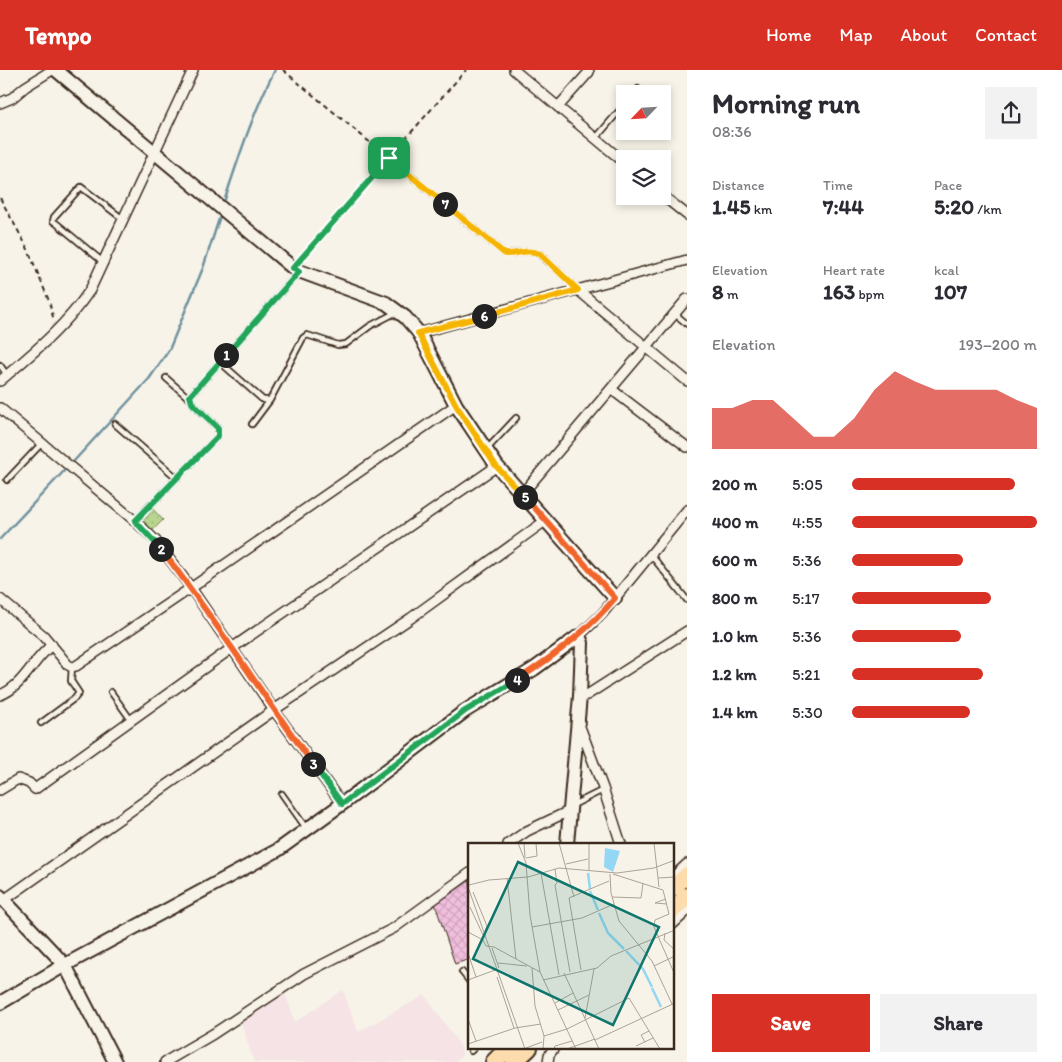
<!DOCTYPE html>
<meta charset="utf-8">
<style>
body{margin:0;font-family:Itim,sans-serif;background:#f2f2f3;color:#2b2b33;height:100vh;display:flex;flex-direction:column;font-size:19px;white-space:nowrap}
*{box-sizing:border-box;margin:0}
p{font-size:16px;color:#7c7c81}
.icon{flex:none;width:28px;height:28px;fill:none;stroke:currentColor;stroke-width:2;stroke-linecap:round;stroke-linejoin:round}
.map{position:relative;flex:1;overflow:hidden}
.drawer{display:flex;flex-direction:column;background:#fff;width:375px}
.drawer>*{flex:none}
.needle{width:32px;rotate:245deg}
.fabs{position:absolute;left:616px;top:15px;display:grid;gap:10px}
.fabs a{display:grid;place-items:center;width:55px;height:55px;border-radius:0px;background:#fff;box-shadow:0 2px 8px #0003;font-size:25px}
.pin{position:absolute;display:grid;place-items:center;width:42px;height:42px;color:#fff;margin:-21px;border-radius:10px;box-shadow:0 2px 8px #0006}
.km{position:absolute;width:25px;height:25px;margin:-12px;border-radius:50%;background:#222;color:#fff;font-size:14px;line-height:25px;text-align:center}
.round{display:grid;place-items:center;flex:none;width:52px;height:52px;border-radius:0px;background:#f2f2f3}
.headline{display:flex;align-items:center;justify-content:space-between;height:85px;padding:0 25px}
h1{font-size:28px;font-weight:800;line-height:38px}
.metrics{display:grid;grid-template-columns:repeat(3,1fr);gap:8px;height:85px;padding:5px 25px}
.metrics div{display:grid;align-content:center}
.metrics b{font-size:21px;font-weight:800}
.metrics small{font-size:14px;font-weight:400}
.metrics p{font-size:14px}
.chart{height:140px;padding:10px 25px}
.chart p{display:flex;justify-content:space-between}
.chart svg{width:100%;height:90px;margin-top:5px;fill:#d93025;opacity:.7}
.primary-button{display:flex;gap:10px;margin-top:auto;padding:10px 25px}
.primary-button a{flex:1;height:58px;border-radius:0px;background:#d93025;color:#fff;font-size:20px;font-weight:800;line-height:58px;text-align:center}
.primary-button a+a{background:#f2f2f3;color:#2b2b33}
ul{padding:0 25px;list-style:none;font-size:16px}
li{display:grid;grid-template-columns:80px 60px 1fr;align-items:center;height:38px}
li i{height:12px;border-radius:6px;background:#d93025}
header{display:flex;align-items:center;gap:30px;box-sizing:border-box;height:70px;padding:0 25px;background:#d93025;color:#fff}
header strong{font-size:24px}
nav{display:flex;gap:28px;margin-inline-start:auto;font-size:18px}
main{display:flex;flex:1;min-height:0}
.map>svg:first-child{display:block}
.built{fill:#f5e3e5}
.green{fill:url(#green-dots);stroke:#798056}
.lines{fill:none;stroke-linecap:round;stroke-linejoin:round}
.stream{stroke:#70929e;stroke-width:2.5}
.building{fill:url(#building-cross-hatch);stroke:#3b2a1e}
.lane-casing{stroke:#3b2a1e;stroke-width:8}
.street-casing{stroke:#3b2a1e;stroke-width:12}
.secondary-casing{stroke:#3b2a1e;stroke-width:16}
.highway-casing{stroke:#3b2a1e;stroke-width:20}
.path{stroke:#3b2a1e;stroke-width:2;stroke-dasharray:5 4;stroke-linecap:butt}
.lane{stroke:#f7f3e8;stroke-width:4.5}
.street{stroke:#f7f3e8;stroke-width:9}
.secondary{stroke:#f7f3e8;stroke-width:12}
.highway{stroke:#fcdcac;stroke-width:16}
.split-1-casing{stroke:#fff;stroke-width:10}
.split-2-casing{stroke:#fff;stroke-width:10}
.split-3-casing{stroke:#fff;stroke-width:10}
.split-4-casing{stroke:#fff;stroke-width:10}
.split-5-casing{stroke:#fff;stroke-width:10}
.split-6-casing{stroke:#fff;stroke-width:10}
.split-7-casing{stroke:#fff;stroke-width:10}
.split-8-casing{stroke:#fff;stroke-width:10}
.split-1{stroke:#22a559;stroke-width:6}
.split-2{stroke:#22a559;stroke-width:6}
.split-3{stroke:#f0652b;stroke-width:6}
.split-4{stroke:#22a559;stroke-width:6}
.split-5{stroke:#f0652b;stroke-width:6}
.split-6{stroke:#f5b400;stroke-width:6}
.split-7{stroke:#f5b400;stroke-width:6}
.split-8{stroke:#f5b400;stroke-width:6}
.inset-river{fill:none;stroke:#93d7f4;stroke-width:2.5}
.inset-road{fill:none;stroke:#aca397;stroke-width:1}
.view{fill:#0f766e;fill-opacity:0.15;stroke:#0f766e;stroke-width:2.5}
.inset-edge{fill:none;stroke:#3b2a1e;stroke-width:2.5}
</style>
<header>
<strong>Tempo</strong>
<nav><a>Home</a><a>Map</a><a>About</a><a>Contact</a></nav>
</header>
<main>
<div class="map">
<svg width="687" height="992" viewBox="0 0 687 992">
<defs>
<pattern id="green-dots" width="8" height="8" patternUnits="userSpaceOnUse" patternTransform="scale(1.25)"><rect width="8" height="8" fill="#b7d58e"/><path d="M2 2h.1M6 6h.1" fill="none" stroke="#9eb77a" stroke-width="1.8" stroke-linecap="round"/></pattern>
<pattern id="building-cross-hatch" width="8" height="8" patternUnits="userSpaceOnUse" patternTransform="scale(1.25)"><rect width="8" height="8" fill="#f1bfde"/><path d="M0 0l8 8M0 8l8-8" fill="none" stroke="#d0a4be"/></pattern>
</defs>
<rect width="100%" height="100%" fill="#f7f3e8"/>
<filter id="ink" filterUnits="userSpaceOnUse"><feTurbulence type="fractalNoise" baseFrequency=".02" numOctaves="2"/><feDisplacementMap in="SourceGraphic" scale="10" xChannelSelector="R" yChannelSelector="G"/><feConvolveMatrix kernelMatrix="1 2 1 2 8 2 1 2 1" color-interpolation-filters="sRGB"/></filter>
<g filter="url(#ink)">
<path class="built" d="M343,920L358,962L425,925L461,977L462,986L454,992H254L241,952L285,923L295,952Z"/>
<path class="green" d="M151,437L163,450L151,462L142,452L150,443L148,440Z"/>
<g class="lines">
<path class="stream" d="M224,132C239,87 253,42 275,0
M74,391L149,309L169,280L203,198L220,146
M0,469L64,401"/>
</g>
<path class="building" d="M470,810V889L455,894L435,834Z"/>
<g class="lines">
<defs>
<path id="lane" d="M634,24L638,19
M596,68L625,34
M389,88L505,184C517,185 528,178 540,184L578,220
M103,192L56,153L53,151L54,147L81,117L123,149
M675,244L687,254
M220,292L263,330H270L303,268L307,265L338,275L346,274L370,256L395,243
M0,295L7,305
M166,308L190,329
M115,354L177,408
M252,354L270,330
M488,378L516,348
M7,410L42,373
M135,451L218,366V358L192,333L190,326L298,203
M651,485L687,530
M111,622L131,650
M41,653L75,628L79,623L71,611L72,597
M282,724L306,758
M573,735L603,720
M462,902L470,912
M471,981L474,978"/>
<path id="street" d="M514,0L625,93
M0,33L12,28L25,17L52,0
M558,37L589,2
M662,125L687,145
M578,220L687,311
M419,263L687,190
M0,311C33,283 66,256 90,220L193,0
M611,319L687,377
M0,338L135,451L156,471L191,518L274,640L342,734
M522,424L687,229
M0,529L44,566L68,595L72,597L76,596L191,518L456,335
M579,566L602,544L687,440
M0,625C23,617 33,589 52,575
M580,626L587,625L687,561
M579,654L603,718L621,774
M0,720L18,709L29,713L35,719L232,578L497,396
M508,774L527,761L569,741
M673,807L687,794
M4,830L274,640L411,548L545,451
M673,854L687,841
M165,992L213,964L304,904L394,858L470,803
M548,992L549,985L554,978"/>
<path id="secondary" d="M56,0L293,198L299,201L386,233L405,247L419,263L456,335L497,396L615,528
M0,826L65,895L115,992
M0,933L65,895L278,780L342,734L465,641L534,599L579,566L582,573L580,626L567,774"/>
<path id="highway" d="M673,818L687,805
M673,840L687,826
M494,992L508,978
M514,992L529,978"/>
</defs>
<use href="#lane" class="lane-casing"/>
<use href="#street" class="street-casing"/>
<use href="#secondary" class="secondary-casing"/>
<use href="#highway" class="highway-casing"/>
<path class="path" d="M283,0L385,85
M393,83L466,0
M0,128L27,177L49,231L54,251
M299,190L385,92"/>
<use href="#lane" class="lane"/>
<use href="#street" class="street"/>
<use href="#secondary" class="secondary"/>
<use href="#highway" class="highway"/>
</g>
</g>
<g class="lines" filter="url(#ink)">
<defs>
<path id="split-1" d="M226,285L299,202L293,198L389,88"/>
<path id="split-2" d="M161,479L135,451L218,366V358L192,333L190,326L226,285"/>
<path id="split-3" d="M161,479C215,549 261,623 313,694"/>
<path id="split-4" d="M313,694L342,734L465,641L517,610"/>
<path id="split-5" d="M517,610C553,587 588,561 615,528L525,427"/>
<path id="split-6" d="M484,246L418,263L456,335L496,396L525,427"/>
<path id="split-7" d="M445,134L505,184C517,185 528,178 540,184L578,220L484,246"/>
<path id="split-8" d="M389,88L445,134"/>
</defs>
<use href="#split-1" class="split-1-casing"/>
<use href="#split-2" class="split-2-casing"/>
<use href="#split-3" class="split-3-casing"/>
<use href="#split-4" class="split-4-casing"/>
<use href="#split-5" class="split-5-casing"/>
<use href="#split-6" class="split-6-casing"/>
<use href="#split-7" class="split-7-casing"/>
<use href="#split-8" class="split-8-casing"/>
<use href="#split-1" class="split-1"/>
<use href="#split-2" class="split-2"/>
<use href="#split-3" class="split-3"/>
<use href="#split-4" class="split-4"/>
<use href="#split-5" class="split-5"/>
<use href="#split-6" class="split-6"/>
<use href="#split-7" class="split-7"/>
<use href="#split-8" class="split-8"/>
</g>
<g transform="translate(468 773)">
<rect width="206" height="206" fill="#f7f3e8"/>
<path d="M137,5L152,8L145,29L136,24Z" fill="#93d7f4"/>
<path class="inset-river" d="M120,30L122,46M122,48L130,67M131,70L140,90L156,106M158,108L175,126L184,144M184,145L193,164"/>
<path class="inset-road" d="M50,0L58,20L62,72L72,129L108,206M56,0L57,15M91,0L106,54M186,0L191,44M58,15L69,13L68,0M98,21L120,16M87,26L89,40L87,42L102,129M121,28V0M73,30L91,132M142,31L143,50L151,78L184,118L204,161M145,31L195,47L201,71L187,77L186,84L207,132M39,35L48,116M190,35L207,34M1,42L21,37L60,34L91,25L149,30L186,25L207,17M0,44L57,206M5,49L19,83L17,88M144,54L173,55L175,40M198,56L187,60L199,61M2,64L15,92M64,84L114,75L146,61M0,89L15,97L18,103L26,104L72,129M197,90L196,97L207,107M24,105L31,125M0,110L8,134M30,120L59,123M186,123L207,113M64,125L67,163L76,193L75,206M113,127L101,55L141,38M96,130L131,206M29,134L46,185M0,137L27,127M75,137L129,125L143,113L207,87M87,160L105,150M90,167L121,152M117,175L126,126M0,176L8,198M76,193L99,186L161,155L192,206M127,197L207,160M177,199L173,192L181,188M0,201L47,185L73,181M168,203L185,195M58,205L74,199M86,206L87,203L104,198M99,206L127,196"/>
<path class="view" d="M50,19L191,84L145,182L5,116Z"/>
<rect width="206" height="206" class="inset-edge"/>
</g>
</svg>
<div class="fabs">
<a><svg class="needle" viewBox="-14 -14 28 28"><path d="M0-13l5 13h-10z" fill="#e53935"/><path d="M0 13l5-13h-10z" fill="#7c7c81"/></svg></a>
<a><svg class="icon" aria-label="layers" viewBox="0 0 24 24"><path d="M12 4l9 5-9 5-9-5zM3 14l9 5 9-5"/></svg></a>
</div>
<div class="pin" style="left:389px;top:88px;background:#1e9e55"><svg class="icon" aria-label="arrive" viewBox="0 0 24 24"><path d="M6 21V4h12l-3 4 3 4H6"/></svg></div>
<b class="km" style="left:226px;top:285px">1</b>
<b class="km" style="left:161px;top:479px">2</b>
<b class="km" style="left:313px;top:694px">3</b>
<b class="km" style="left:517px;top:610px">4</b>
<b class="km" style="left:525px;top:427px">5</b>
<b class="km" style="left:484px;top:246px">6</b>
<b class="km" style="left:445px;top:134px">7</b>
</div>
<section class="drawer">
<div class="headline"><div><h1>Morning run</h1><p>08:36</p></div><a class="round"><svg class="icon" aria-label="share" viewBox="0 0 24 24"><path d="M12 15V3M7 8l5-5 5 5M5 13v7h14v-7"/></svg></a></div>
<div class="metrics">
<div><p>Distance</p><b>1.45<small> km</small></b></div>
<div><p>Time</p><b>7:44</b></div>
<div><p>Pace</p><b>5:20<small> /km</small></b></div>
</div>
<div class="metrics">
<div><p>Elevation</p><b>8<small> m</small></b></div>
<div><p>Heart rate</p><b>163<small> bpm</small></b></div>
<div><p>kcal</p><b>107</b></div>
</div>
<div class="chart"><p><span>Elevation</span>193–200 m</p>
<svg viewBox="0 0 160 44" preserveAspectRatio="none"><path d="M0 44V24L10 24L20 20L30 20L40 29L50 38L60 38L70 29L80 15L90 6L100 11L110 15L120 15L130 15L140 15L150 20L160 24V44z"/></svg>
</div>
<ul>
<li><b>200 m</b>5:05<i style="width:88%"></i></li>
<li><b>400 m</b>4:55<i style="width:100%"></i></li>
<li><b>600 m</b>5:36<i style="width:60%"></i></li>
<li><b>800 m</b>5:17<i style="width:75%"></i></li>
<li><b>1.0 km</b>5:36<i style="width:59%"></i></li>
<li><b>1.2 km</b>5:21<i style="width:71%"></i></li>
<li><b>1.4 km</b>5:30<i style="width:64%"></i></li>
</ul>
<div class="primary-button"><a>Save</a><a>Share</a></div>
</section>
</main>
